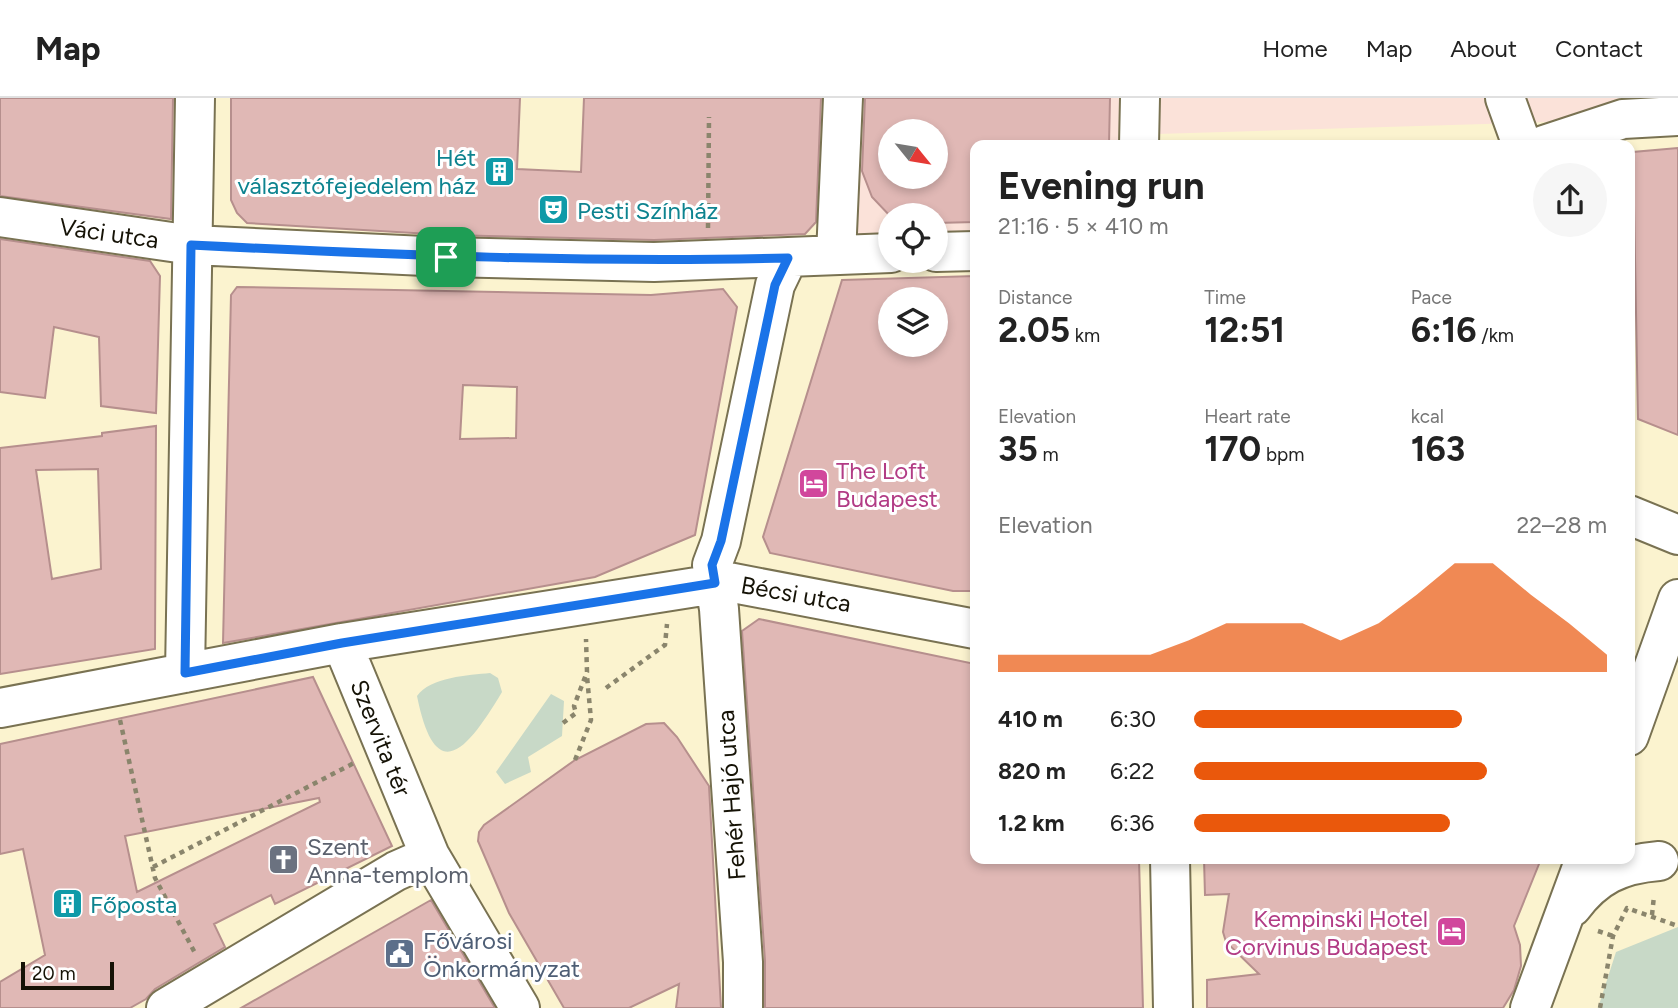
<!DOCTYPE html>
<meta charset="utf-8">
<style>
body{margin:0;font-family:Figtree,sans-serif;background:#f6f6f6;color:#222;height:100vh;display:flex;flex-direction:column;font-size:26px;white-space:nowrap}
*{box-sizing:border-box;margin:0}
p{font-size:23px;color:#767676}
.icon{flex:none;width:38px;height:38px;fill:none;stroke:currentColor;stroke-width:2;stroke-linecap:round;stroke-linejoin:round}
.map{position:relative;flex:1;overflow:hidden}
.drawer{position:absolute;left:970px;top:42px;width:665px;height:724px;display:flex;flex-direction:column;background:#fff;border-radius:14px;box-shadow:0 4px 10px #0003}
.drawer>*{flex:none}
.needle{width:46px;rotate:120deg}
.controls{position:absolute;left:878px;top:21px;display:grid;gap:14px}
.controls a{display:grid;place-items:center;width:70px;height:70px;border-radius:50%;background:#fff;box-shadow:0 4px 10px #0003;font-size:35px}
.scale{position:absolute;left:21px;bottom:18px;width:93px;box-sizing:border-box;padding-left:7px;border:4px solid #151206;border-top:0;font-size:19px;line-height:24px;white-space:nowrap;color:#151206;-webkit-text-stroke:5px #fff;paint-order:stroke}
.pin{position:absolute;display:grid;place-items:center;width:60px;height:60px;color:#fff;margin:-30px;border-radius:14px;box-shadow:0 4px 10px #0006}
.round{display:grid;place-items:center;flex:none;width:74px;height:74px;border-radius:37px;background:#f6f6f6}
.overview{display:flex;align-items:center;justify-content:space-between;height:119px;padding:0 28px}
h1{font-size:38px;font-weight:700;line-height:52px}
.figures{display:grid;grid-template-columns:repeat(3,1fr);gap:10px;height:119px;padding:7px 28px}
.figures div{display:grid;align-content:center}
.figures b{font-size:35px;font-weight:700}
.figures small{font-size:19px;font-weight:400}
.figures p{font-size:19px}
.chart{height:196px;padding:14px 28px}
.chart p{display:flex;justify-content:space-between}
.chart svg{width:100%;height:126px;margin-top:7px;fill:#ea580c;opacity:.7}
ul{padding:0 28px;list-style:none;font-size:23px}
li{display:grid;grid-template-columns:112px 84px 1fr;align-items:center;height:52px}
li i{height:18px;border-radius:9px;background:#ea580c}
header{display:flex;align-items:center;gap:42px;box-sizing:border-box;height:98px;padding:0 35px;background:#fff;border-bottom:2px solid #e0e0e0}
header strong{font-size:33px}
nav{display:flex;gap:38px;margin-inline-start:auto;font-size:24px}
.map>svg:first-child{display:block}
.commercial{fill:#fbe2d9;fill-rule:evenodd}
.green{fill:#c8d9c7}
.building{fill:#e0b8b5;stroke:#b68f8d;stroke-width:2;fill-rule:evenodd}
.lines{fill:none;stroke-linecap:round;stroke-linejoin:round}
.minor-casing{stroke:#797252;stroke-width:42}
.path{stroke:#8a856c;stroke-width:4.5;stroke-dasharray:5 5;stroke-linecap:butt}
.minor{stroke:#fff;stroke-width:38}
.route-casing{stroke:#fff;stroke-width:14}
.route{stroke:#1a73e8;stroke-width:9}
.labels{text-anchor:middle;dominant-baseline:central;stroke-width:6;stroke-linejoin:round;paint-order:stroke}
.culture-label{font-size:24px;fill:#0d838f;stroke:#fff;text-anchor:start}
.street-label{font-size:24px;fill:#151206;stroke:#fff}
.hotel-label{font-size:24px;fill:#b23c85;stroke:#fff;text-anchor:start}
.worship-label{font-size:24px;fill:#5b616d;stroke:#fff;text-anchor:start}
.service-label{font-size:24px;fill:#4e5e75;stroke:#fff;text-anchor:start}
</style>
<header>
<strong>Map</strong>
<nav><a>Home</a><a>Map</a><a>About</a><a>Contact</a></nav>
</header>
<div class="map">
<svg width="1678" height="910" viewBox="0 0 1678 910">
<rect width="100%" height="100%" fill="#fbf3cf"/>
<path class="commercial" d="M857,0H1678V20L1125,37L1124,47H975V142L936,143V117H891V143H854ZM891,33H936V79H891Z"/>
<path class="green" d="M490,575L498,580L502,594C469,649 436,693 417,598C430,579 469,577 490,575Z
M551,596L564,603L562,638L528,659L531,674L505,686L496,674Z
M1678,829V910H1598L1616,854Z"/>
<path class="building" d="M0,0H173L171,121L0,98Z
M231,0H520L517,71L581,74L584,0H821L816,124L805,136L654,142L447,137L247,125L237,115L231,102Z
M865,0H1110L1109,47H975V124L936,125V117L891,119L872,99L862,73ZM891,33H936V79H891Z
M1678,50V337L1638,321L1633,54Z
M0,141L150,163L160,178L156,315L101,308L99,239L54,229L45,300L0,294Z
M975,178V493H953L770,455L763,439L842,182ZM891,201H936V247H891Z
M237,189L651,197L723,191L737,209L695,437L595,479L223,545L231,197ZM463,287L517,289L516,340L460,341Z
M156,328L155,551L0,576V350L102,338V335ZM98,371L101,471L52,481L36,372Z
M759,521L975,566V761H1139L1143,910H765V863L742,533Z
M313,579L392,748L275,806L271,797L214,826L225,849L155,891L146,901L130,910H0V884L45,857L23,751L0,756V646ZM319,700L320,704L137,794L125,738Z
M664,625L677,639L709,688L721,910H676L679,886L629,910H564L509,815L478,743L479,734L484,727L575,662L646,626Z
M1204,761H1541L1514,828L1520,847L1521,868L1514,892L1503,910H1207V882L1259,876L1226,844L1223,834L1229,796L1205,797Z
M431,802L495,910H241Z"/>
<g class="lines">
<defs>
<path id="minor" d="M1505,0L1522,47
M1139,47L1140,0
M1544,47L1623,21L1678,18
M0,119L192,147L446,159L654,164L891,155
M936,154L975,153
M836,157L843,0
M1629,417L1678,437
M342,545L430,758L520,910
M185,575L195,0
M0,610L342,545L728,484L975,531
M1629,638L1678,501
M1170,761L1173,910
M1572,809C1595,778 1620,766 1659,763
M166,910L396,773L430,758
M743,910V864L719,511L712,467L721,443L775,187L788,160
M1530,910L1585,761"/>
</defs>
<use href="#minor" class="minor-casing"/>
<path class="path" d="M708,130L709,19
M606,590L665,547L667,526
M120,622L155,780L195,855
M563,625L576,615L574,608L587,574L586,541
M575,662L591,622L587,578
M153,769L354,665
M1652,817L1654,798
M1598,833L1613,838
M1600,910L1613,838L1627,810L1678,828"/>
<use href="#minor" class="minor"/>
</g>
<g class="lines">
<defs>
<path id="route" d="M191,147C391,157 589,165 788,160L775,187L721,443L712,467L715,485L342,545L185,575Z"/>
</defs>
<use href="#route" class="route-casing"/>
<use href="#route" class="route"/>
</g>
<defs>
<symbol id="building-square" viewBox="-11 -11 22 22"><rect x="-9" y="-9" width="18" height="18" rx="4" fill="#0f9aa8" stroke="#fff"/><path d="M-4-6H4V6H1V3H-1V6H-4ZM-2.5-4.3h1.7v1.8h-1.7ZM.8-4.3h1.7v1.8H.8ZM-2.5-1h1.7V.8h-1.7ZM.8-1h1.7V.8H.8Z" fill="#fff"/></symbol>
<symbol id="theatre-square" viewBox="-11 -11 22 22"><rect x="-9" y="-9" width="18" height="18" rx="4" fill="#0f9aa8" stroke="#fff"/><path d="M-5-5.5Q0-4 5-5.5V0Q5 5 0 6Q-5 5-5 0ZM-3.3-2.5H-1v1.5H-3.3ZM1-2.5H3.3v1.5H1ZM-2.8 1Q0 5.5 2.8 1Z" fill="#fff"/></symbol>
<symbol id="hotel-square" viewBox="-11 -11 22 22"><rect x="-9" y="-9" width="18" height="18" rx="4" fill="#d1479c" stroke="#fff"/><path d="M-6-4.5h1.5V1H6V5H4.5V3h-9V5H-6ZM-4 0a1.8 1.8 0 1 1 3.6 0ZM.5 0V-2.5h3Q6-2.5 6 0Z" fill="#fff"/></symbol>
<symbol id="church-square" viewBox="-11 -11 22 22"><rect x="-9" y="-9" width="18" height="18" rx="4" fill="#6b7280" stroke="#fff"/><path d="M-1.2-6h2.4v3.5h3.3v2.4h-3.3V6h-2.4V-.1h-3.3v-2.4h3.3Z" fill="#fff"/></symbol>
<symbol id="civic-square" viewBox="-11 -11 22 22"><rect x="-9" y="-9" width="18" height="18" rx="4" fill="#5c6f8a" stroke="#fff"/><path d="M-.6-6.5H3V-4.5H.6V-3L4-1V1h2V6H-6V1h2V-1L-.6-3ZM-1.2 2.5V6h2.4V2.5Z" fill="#fff"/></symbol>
</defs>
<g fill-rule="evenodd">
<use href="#building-square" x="482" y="56" width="35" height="35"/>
<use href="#theatre-square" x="536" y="94" width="35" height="35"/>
<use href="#hotel-square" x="796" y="368" width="35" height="35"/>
<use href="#church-square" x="266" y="744" width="35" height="35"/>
<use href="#building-square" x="50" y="788" width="35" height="35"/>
<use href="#hotel-square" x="1434" y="816" width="35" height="35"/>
<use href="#civic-square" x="382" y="838" width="35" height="35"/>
</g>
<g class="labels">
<g class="culture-label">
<text x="476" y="59" text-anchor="end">Hét<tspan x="476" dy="28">választófejedelem ház</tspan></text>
<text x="577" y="112">Pesti Színház</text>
<text x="90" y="806">Főposta</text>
</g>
<g class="street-label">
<text transform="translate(109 135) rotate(8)">Váci utca</text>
<text transform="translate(796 496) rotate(10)">Bécsi utca</text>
<text transform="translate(381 640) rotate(68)">Szervita tér</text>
<text transform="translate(731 697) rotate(-94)">Fehér Hajó utca</text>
</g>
<g class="hotel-label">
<text x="836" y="372">The Loft<tspan x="836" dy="28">Budapest</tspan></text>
<text x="1428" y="820" text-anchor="end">Kempinski Hotel<tspan x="1428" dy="28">Corvinus Budapest</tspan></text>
</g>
<g class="worship-label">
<text x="307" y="748">Szent<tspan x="307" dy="28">Anna-templom</tspan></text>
</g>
<g class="service-label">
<text x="423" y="842">Fővárosi<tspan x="423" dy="28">Önkormányzat</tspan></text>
</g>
</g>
</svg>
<div class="controls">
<a><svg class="needle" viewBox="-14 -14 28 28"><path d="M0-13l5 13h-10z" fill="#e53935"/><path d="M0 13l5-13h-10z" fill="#767676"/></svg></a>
<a><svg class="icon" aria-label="locate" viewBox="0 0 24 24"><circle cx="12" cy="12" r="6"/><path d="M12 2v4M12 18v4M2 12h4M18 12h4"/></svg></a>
<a><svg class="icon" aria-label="layers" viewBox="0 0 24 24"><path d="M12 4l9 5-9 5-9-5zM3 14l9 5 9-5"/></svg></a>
</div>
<div class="scale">20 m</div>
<div class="pin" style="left:446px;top:159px;background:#1e9e55"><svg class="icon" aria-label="arrive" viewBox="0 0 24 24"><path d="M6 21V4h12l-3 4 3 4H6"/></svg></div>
<section class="drawer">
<div class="overview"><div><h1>Evening run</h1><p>21:16 · 5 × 410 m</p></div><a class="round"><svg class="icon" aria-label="share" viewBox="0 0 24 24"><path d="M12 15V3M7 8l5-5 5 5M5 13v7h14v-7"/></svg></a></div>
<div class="figures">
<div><p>Distance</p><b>2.05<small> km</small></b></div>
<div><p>Time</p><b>12:51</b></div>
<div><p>Pace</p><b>6:16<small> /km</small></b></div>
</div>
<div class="figures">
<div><p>Elevation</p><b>35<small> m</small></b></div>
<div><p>Heart rate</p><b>170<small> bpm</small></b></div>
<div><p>kcal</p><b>163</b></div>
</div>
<div class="chart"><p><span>Elevation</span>22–28 m</p>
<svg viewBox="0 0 160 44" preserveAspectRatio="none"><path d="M0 44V38L10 38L20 38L30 38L40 38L50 33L60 27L70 27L80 27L90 33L100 27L110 17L120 6L130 6L140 17L150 27L160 38V44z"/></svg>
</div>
<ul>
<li><b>410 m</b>6:30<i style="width:65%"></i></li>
<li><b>820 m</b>6:22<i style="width:71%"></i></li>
<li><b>1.2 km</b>6:36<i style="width:62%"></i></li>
</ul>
</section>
</div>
